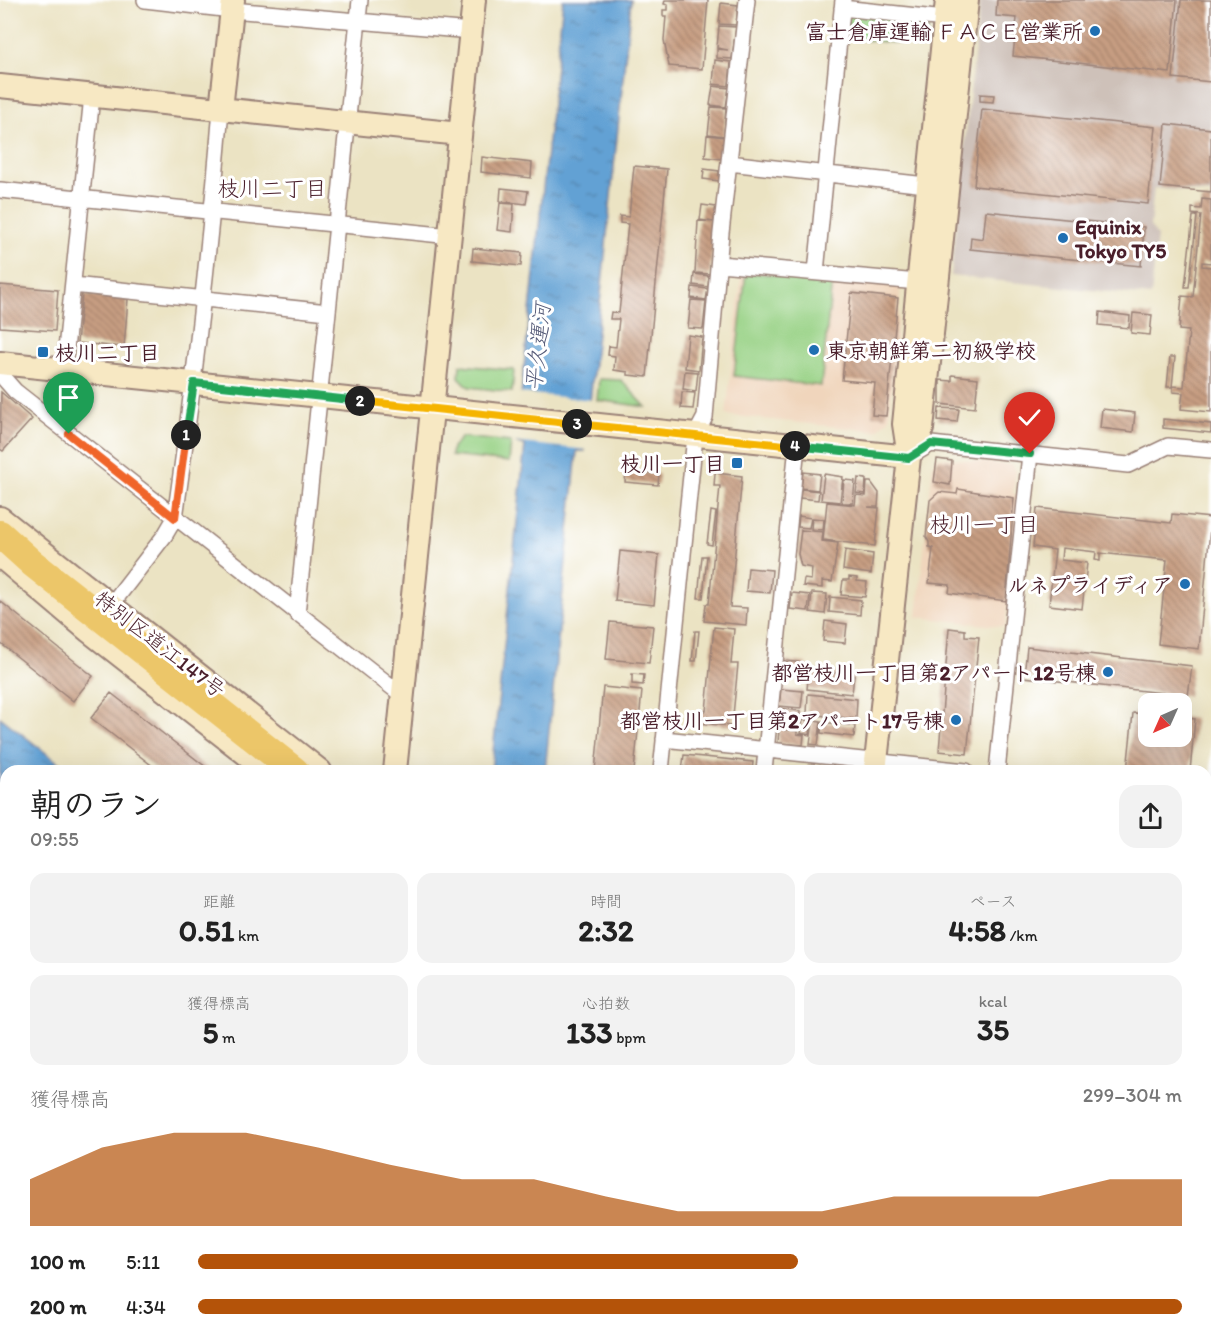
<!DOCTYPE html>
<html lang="ja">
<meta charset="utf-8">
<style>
body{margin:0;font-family:Itim,"Klee One",sans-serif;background:#f2f2f2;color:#222;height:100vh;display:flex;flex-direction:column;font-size:22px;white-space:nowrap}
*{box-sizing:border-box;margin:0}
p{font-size:20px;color:#767676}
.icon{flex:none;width:33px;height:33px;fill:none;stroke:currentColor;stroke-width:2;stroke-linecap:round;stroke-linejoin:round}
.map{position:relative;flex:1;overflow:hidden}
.drawer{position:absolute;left:0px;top:765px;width:1212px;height:578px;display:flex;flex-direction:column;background:#fff;border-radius:18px 18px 0 0;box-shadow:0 6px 24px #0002}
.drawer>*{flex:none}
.needle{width:39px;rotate:225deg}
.controls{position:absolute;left:1138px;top:693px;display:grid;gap:12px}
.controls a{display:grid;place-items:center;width:54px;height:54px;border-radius:12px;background:#fff;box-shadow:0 6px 24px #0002;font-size:30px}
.pin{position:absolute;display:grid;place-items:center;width:51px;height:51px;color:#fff;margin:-62px -26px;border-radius:50% 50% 50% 0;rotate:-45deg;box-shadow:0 0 6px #0007}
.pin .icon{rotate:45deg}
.km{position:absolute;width:30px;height:30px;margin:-15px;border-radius:50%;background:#222;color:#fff;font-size:16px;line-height:30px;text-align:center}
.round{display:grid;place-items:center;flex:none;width:63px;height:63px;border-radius:18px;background:#f2f2f2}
.summary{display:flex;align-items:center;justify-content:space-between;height:102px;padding:0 30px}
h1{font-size:33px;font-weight:800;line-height:45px}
.figures{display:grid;grid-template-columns:repeat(3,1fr);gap:9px;height:102px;padding:6px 30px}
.figures div{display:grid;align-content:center;border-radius:15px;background:#f2f2f2;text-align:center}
.figures b{font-size:30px;font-weight:800}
.figures small{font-size:16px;font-weight:400}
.figures p{font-size:16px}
.chart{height:168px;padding:12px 30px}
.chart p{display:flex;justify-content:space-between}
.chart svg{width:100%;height:108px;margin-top:6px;fill:#b45309;opacity:.7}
ul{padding:0 30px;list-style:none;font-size:20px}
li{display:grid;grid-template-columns:96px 72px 1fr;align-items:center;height:45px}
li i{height:15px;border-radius:8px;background:#b45309}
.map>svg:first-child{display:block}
.built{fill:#f0d5bc}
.industrial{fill:#cec1b9}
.green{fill:#97d184;stroke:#707858;stroke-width:1.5}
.water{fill:url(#water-ripples);stroke:#566080;stroke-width:1.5}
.pier{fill:#ebe3c3}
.building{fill:url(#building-back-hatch)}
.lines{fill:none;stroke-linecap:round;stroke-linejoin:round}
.street-casing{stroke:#9a8177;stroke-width:18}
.secondary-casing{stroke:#9a8177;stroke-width:26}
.primary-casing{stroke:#9a8177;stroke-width:27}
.highway-casing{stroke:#9a8177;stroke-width:32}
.street{stroke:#fff;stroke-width:15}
.secondary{stroke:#f7e8c3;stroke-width:22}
.primary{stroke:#ecc669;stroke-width:24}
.highway{stroke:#ecc669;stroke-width:28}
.split-1-casing{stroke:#fff;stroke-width:12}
.split-2-casing{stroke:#fff;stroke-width:12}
.split-3-casing{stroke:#fff;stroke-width:12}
.split-4-casing{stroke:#fff;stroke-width:12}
.split-5-casing{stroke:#fff;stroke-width:12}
.split-1{stroke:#f0652b;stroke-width:8}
.split-2{stroke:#22a559;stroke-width:8}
.split-3{stroke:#f5b400;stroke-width:8}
.split-4{stroke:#f5b400;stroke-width:8}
.split-5{stroke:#22a559;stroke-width:8}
.poi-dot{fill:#1f6fb2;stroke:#fff;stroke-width:2}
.labels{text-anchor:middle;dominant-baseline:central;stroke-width:6;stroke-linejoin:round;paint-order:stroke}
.poi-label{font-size:21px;font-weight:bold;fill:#4a1f2b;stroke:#fff;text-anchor:end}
.street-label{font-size:21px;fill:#4a1f2b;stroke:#fff}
.neighbourhood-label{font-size:22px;fill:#4a1f2b;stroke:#fff}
.water-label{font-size:22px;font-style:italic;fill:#555a77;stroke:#fff}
</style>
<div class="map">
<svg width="1211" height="1342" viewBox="0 0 1211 1342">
<defs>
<pattern id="water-ripples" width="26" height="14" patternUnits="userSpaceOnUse" patternTransform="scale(1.5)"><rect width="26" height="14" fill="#62a1d4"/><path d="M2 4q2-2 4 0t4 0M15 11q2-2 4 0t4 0" fill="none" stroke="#5383ac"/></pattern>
<pattern id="building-back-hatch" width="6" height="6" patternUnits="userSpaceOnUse" patternTransform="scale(1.5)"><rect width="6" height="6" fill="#c79e82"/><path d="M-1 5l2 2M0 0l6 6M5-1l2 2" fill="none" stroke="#a4806b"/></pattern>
</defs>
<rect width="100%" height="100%" fill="#fff"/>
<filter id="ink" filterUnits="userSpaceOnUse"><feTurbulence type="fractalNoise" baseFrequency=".0167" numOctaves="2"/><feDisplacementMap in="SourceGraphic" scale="12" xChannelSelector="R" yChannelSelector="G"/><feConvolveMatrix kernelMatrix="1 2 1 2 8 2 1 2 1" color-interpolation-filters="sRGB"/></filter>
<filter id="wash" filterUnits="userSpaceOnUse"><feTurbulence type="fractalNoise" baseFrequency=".008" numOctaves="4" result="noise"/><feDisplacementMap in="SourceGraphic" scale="24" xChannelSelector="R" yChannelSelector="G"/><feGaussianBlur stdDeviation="1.35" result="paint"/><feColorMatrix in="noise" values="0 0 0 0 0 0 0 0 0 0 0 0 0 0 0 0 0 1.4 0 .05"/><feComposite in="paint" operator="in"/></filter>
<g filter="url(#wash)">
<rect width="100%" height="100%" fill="#ebe3c3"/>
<path class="built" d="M742,271L901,285L889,419L876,431L726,415Z
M938,457L1012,465L1016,471L1013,494L1020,495L1005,627L917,617L933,464Z"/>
<path class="industrial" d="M980,0H1211V194L1154,188L1150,226L1157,236L1151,296L951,276Z"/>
<path class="green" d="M848,12L929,21L927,46L845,38Z
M746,272L832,281L821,386L734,376Z
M460,365L514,370L512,392L469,387L459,377Z
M599,379L621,380L646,407L597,400Z
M462,437L511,442L509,462L451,456L452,447Z"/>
<path class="water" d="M563,0H631L585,451H577L545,771H491L525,445L516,443Z
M0,717L69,771H6V840L0,836Z
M1211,823V1342H1155V1337L1206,1336V872Z"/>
<path class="pier" d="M520,393L593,400L588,450L513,442Z"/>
<g id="blocks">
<path class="building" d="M665,0H708L702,69L669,66L664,40L666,16H663V10H668V5L664,4Z
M997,0H1177L1170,73L1013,56L1017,18L996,16Z
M1181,0H1211V82L1173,78Z
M721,3L738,5L736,25L719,24Z
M719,26L736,27L732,59L717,58V49L728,50L717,48Z
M715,60L731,62L729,86L713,84Z
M713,86L729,88L726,107L710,105Z
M980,94L994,95L993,102L980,101Z
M711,107L726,108L724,136L708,134Z
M982,109L1156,127L1148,204L974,186Z
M1166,124L1211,129V192L1160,187Z
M707,135L724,137L722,159L705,157Z
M482,157L532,163L531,178L481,172Z
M634,166L667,169L647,377L628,375V372L614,370L615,356L608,355L609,346L616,347L619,319H610L611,312L619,313L628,224L620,223V216L629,217Z
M704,169L719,171V181L703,179Z
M501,188L528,191L526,204L500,201Z
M1202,199L1211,200V263L1202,262V266L1211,267V412L1181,409L1183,393L1173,392V386L1184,387L1189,331L1179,330L1182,296L1193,297L1201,215L1192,214V208L1201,209Z
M500,203L514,204L512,232L497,230Z
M702,205L716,207L714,222L700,220Z
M986,211L1144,227L1141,266L970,249L971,237L983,239Z
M1193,216H1197L1189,287H1185Z
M698,221L715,222L710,274L695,273Z
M473,248L522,253L521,266L472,261Z
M694,274L709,276L708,287L693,285Z
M0,285L58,290L55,331L0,327Z
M692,287L708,289L706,300L691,298Z
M851,293L898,298L886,416L872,415L875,383L842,380Z
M82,294L128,299L124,347L77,343Z
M691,300L706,301L703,329L688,328Z
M1100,312L1130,316L1129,328L1099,325Z
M1133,313L1152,315L1150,335L1131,333Z
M688,335L702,337L699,370L685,368Z
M1170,357H1175L1172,387H1167Z
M685,371L698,372L696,391L683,389Z
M952,375L978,378L975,408L940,404V380L952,381Z
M1,392L32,419L3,451L0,449Z
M682,392L695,393L693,409L681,408Z
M939,408L959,409L957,422L938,420Z
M1102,409L1135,413L1133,432L1100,428Z
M1163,419L1211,424V433L1163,428Z
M937,459L952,461L950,485L934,482Z
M626,471L659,474L658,485L625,482Z
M803,472L820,474L818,490L801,488Z
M715,473L742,476L730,607L747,608L746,625L704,621L706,604H709L720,486H714Z
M824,474L843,477L840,502L821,500Z
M858,478L866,479L865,494L856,493Z
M844,480L855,481L853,503H842Z
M867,482H871L879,493L878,507H868L879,508L875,546L823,540L827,502L855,505L856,495L866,496Z
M801,489L819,491L818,500L800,498Z
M958,489L1014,498L1006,601L949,593L950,585L929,583L933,548L929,547V542L926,537L930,500L939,492L957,494Z
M1037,508L1171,523L1172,514L1211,518L1199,649L1158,644L1167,560L1100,553V561L1095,560L1096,552L1062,548L1061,560L1087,563L1082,609L1049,605L1055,550L1033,547Z
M711,511L716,512L712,545L707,544Z
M799,516L811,518L809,528L798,527Z
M812,518L824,519L823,530L811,529Z
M801,530L823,532L822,541L838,543L832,582L822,581V588L803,586L804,579L811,580L812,568L801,566L798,554Z
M845,550L873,554L871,574L843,570Z
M620,551L659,555L654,605L615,601Z
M702,556H707L703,598H698Z
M748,568L772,570L770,593L746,591Z
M849,577L857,578V581L867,582L865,597L841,595L843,580H849Z
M792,593L810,595L808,611L790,609Z
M812,593L827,594L825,614L810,612Z
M830,597L861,600L860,615L829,612Z
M0,601L93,676L73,701L0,643Z
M825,621L847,624L845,643L823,641Z
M610,622L653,626L649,663L606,659Z
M714,627L734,629L731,664H738L732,726L697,723L699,710L706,711Z
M949,628L965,630V636L979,637L967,754L939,751Z
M695,631H699L696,661H692Z
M1027,647L1192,666L1188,696L1024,677Z
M784,661L806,663L805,672L783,670Z
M809,670L854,675L852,694L807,689Z
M632,674L644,675L643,685L632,684Z
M603,687L642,691L634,771H595Z
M781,689L803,691L801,708L779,706Z
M111,693L211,771H159L91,718Z
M808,694L857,699L856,719L807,714Z
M778,708L800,711L799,729L776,727Z
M1133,713L1149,714V736H1182V717L1195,719L1190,771H1127Z
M803,720L811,721L810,735L801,733Z
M813,720L821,721L818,745L810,744Z
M822,722L855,726L854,737L821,733Z
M779,729L797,731V734L804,735L803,745L778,743Z
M684,755L753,762L752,771H682Z
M6,1278V1329L0,1335V1285Z
M485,1336H582L580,1342H498Z
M858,1336H880L879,1342H857Z
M916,1336H1133L1132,1342H916Z"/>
</g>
</g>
<g filter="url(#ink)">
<use href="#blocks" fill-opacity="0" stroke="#9a8177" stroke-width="1.5"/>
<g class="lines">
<defs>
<path id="street" d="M145,0L232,10L471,31
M842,8L945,19
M729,163L935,186
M0,190L451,236
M720,264L918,282
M816,272L843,0
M73,285L328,312
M64,369L92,96
M0,374L15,391L402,695
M909,457L931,444L1128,465L1168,446L1211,450
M111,605L165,535L175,518C194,382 210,246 221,109
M297,614L360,0
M664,739L966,771
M661,771L695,436L705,417L721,233L747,0
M764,771L797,446
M997,771L1030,454"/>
<path id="secondary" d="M0,86L460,134
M221,109L233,0
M0,363L909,457
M909,457L922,429L967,0
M0,518L320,771
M0,556L89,631L268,771
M395,771L474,0
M875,771L909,457L904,424L947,0
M431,1342L435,1336
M799,1342L800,1336
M829,1342L830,1336"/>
<path id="primary" d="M1206,1018L1211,1019
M1206,1042L1211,1043
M87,1342L91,1336
M117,1342L121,1336"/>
<path id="highway" d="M0,534L32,563L295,771"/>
</defs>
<use href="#street" class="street-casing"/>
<use href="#secondary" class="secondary-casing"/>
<use href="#primary" class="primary-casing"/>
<use href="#highway" class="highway-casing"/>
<use href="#street" class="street"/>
<use href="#secondary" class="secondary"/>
<use href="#primary" class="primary"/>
<use href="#highway" class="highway"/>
</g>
</g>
<g class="lines" filter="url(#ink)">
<defs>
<path id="split-1" d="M69,434L175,518L186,435"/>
<path id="split-2" d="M186,435L194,383L360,401"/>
<path id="split-3" d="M360,401L577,424"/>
<path id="split-4" d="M577,424L795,446"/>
<path id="split-5" d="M795,446L909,458L931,444L1030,454"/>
</defs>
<use href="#split-1" class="split-1-casing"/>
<use href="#split-2" class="split-2-casing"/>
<use href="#split-3" class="split-3-casing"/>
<use href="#split-4" class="split-4-casing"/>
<use href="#split-5" class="split-5-casing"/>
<use href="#split-1" class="split-1"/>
<use href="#split-2" class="split-2"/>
<use href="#split-3" class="split-3"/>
<use href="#split-4" class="split-4"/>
<use href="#split-5" class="split-5"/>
</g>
<g class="poi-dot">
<circle cx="1095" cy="31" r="6"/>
<circle cx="1063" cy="238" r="6"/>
<circle cx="814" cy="350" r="6"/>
<rect x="37" y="346" width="12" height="12" rx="3"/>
<rect x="731" y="457" width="12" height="12" rx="3"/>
<circle cx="1185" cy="584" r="6"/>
<circle cx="1108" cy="672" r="6"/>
<circle cx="956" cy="720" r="6"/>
</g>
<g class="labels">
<g class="poi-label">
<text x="1083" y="31">富士倉庫運輸 ＦＡＣＥ営業所</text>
<text x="1075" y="226" text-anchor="start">Equinix<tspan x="1075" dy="24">Tokyo TY5</tspan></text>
<text x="826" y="350" text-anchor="start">東京朝鮮第二初級学校</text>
<text x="55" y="352" text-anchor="start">枝川二丁目</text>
<text x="725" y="463">枝川一丁目</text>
<text x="1173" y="584">ルネプライディア</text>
<text x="1096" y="672">都営枝川一丁目第2アパート12号棟</text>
<text x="944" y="720">都営枝川一丁目第2アパート17号棟</text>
</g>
<g class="street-label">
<text transform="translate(160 644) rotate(38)">特別区道江147号</text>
</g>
<g class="neighbourhood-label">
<text x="272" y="188">枝川二丁目</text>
<text x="984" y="524">枝川一丁目</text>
</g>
<g class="water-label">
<text transform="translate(538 347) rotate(-84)">平久運河</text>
</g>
</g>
</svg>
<div class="controls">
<a><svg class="needle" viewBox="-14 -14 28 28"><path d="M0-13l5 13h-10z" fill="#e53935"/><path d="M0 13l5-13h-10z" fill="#767676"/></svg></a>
</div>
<div class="pin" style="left:69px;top:434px;background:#1e9e55"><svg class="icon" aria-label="arrive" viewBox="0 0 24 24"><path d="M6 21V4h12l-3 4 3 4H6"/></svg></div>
<div class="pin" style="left:1030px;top:454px;background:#d93025"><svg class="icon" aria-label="check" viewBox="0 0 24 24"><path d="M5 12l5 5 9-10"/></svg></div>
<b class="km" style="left:186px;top:435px">1</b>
<b class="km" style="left:360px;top:401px">2</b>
<b class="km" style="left:577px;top:424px">3</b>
<b class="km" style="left:795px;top:446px">4</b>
<section class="drawer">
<div class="summary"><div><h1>朝のラン</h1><p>09:55</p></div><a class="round"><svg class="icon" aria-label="share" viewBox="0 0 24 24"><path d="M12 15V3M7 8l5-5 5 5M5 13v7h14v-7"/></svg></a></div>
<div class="figures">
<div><p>距離</p><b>0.51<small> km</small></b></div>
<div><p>時間</p><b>2:32</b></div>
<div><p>ペース</p><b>4:58<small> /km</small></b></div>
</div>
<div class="figures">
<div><p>獲得標高</p><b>5<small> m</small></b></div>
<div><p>心拍数</p><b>133<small> bpm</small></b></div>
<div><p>kcal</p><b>35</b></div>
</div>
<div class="chart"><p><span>獲得標高</span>299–304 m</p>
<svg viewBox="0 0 160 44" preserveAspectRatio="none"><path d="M0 44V25L10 12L20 6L30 6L40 12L50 19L60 25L70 25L80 32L90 38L100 38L110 38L120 32L130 32L140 32L150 25L160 25V44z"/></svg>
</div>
<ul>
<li><b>100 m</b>5:11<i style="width:61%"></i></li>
<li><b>200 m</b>4:34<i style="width:100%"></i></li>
</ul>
</section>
</div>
